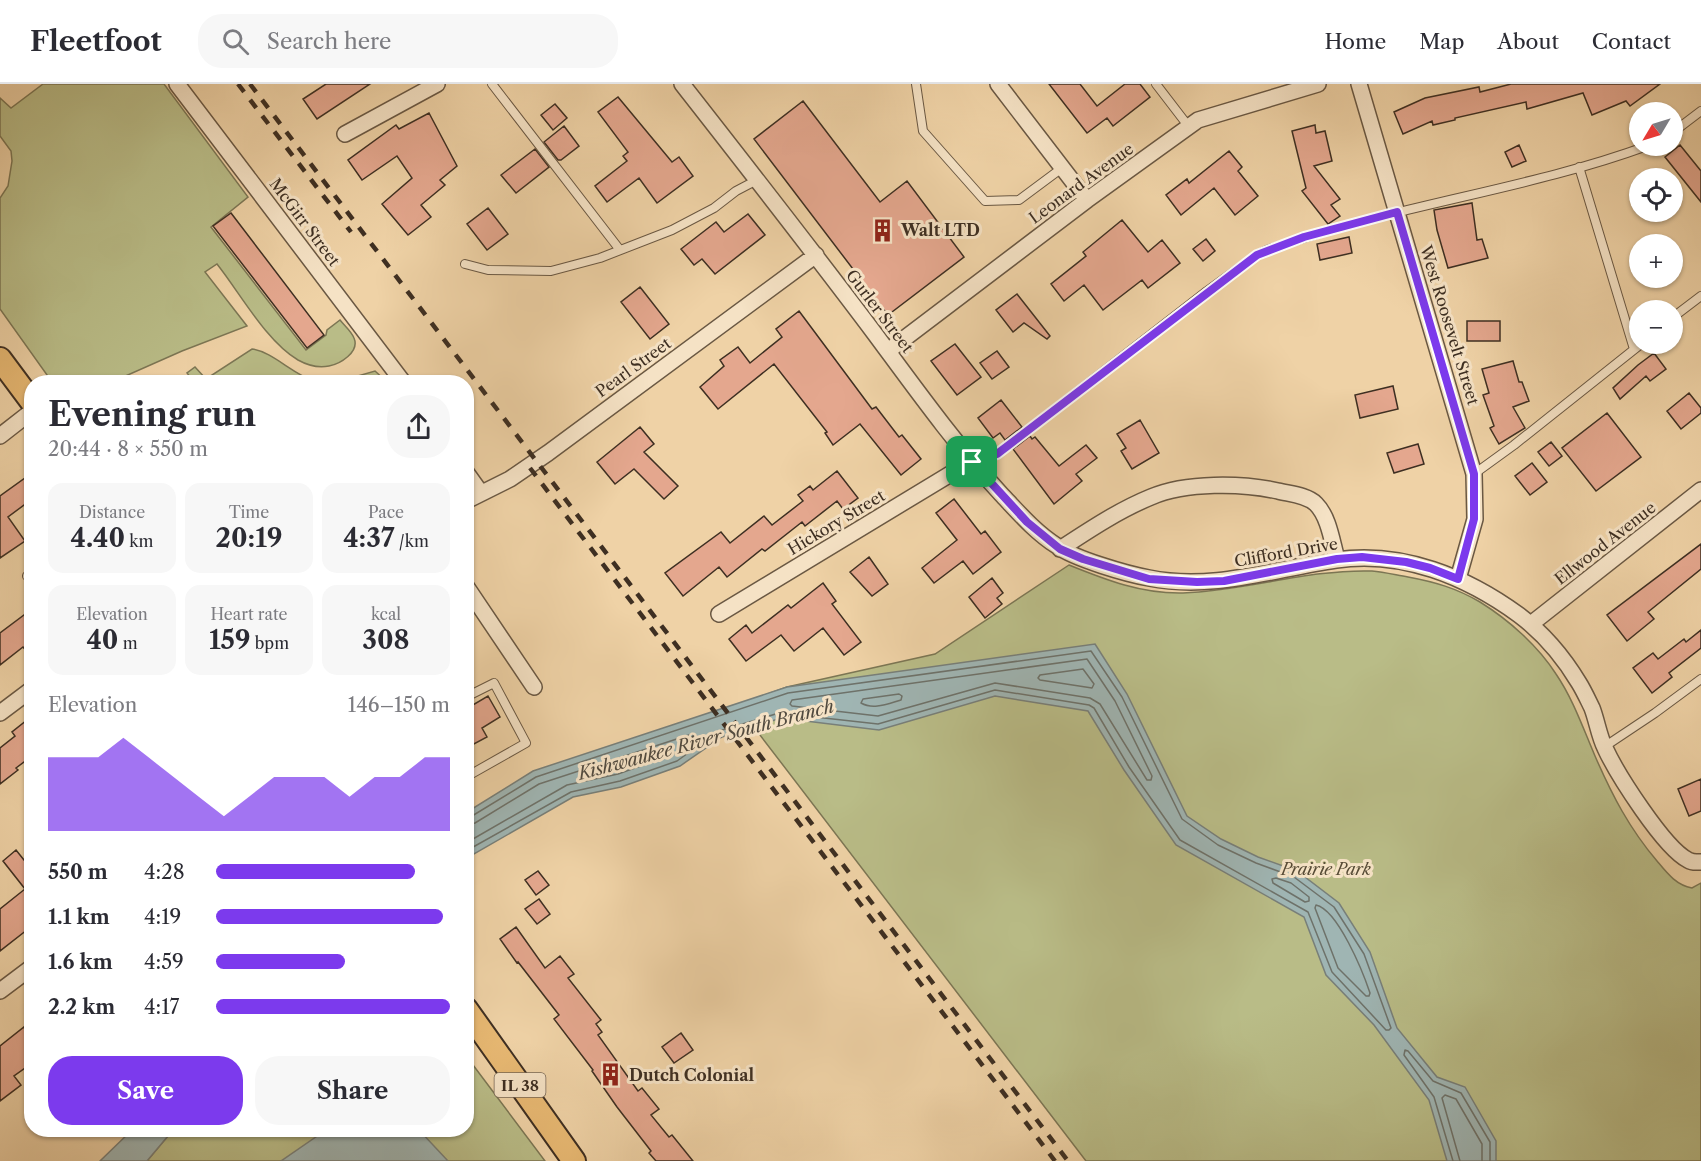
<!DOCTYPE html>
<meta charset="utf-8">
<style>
body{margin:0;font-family:"Libre Caslon Text",serif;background:#f7f7f7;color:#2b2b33;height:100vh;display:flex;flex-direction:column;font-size:22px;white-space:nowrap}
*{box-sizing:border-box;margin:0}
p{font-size:20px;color:#7c7c81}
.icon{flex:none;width:33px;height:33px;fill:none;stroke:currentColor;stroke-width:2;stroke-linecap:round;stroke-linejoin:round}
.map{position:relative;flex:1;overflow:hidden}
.panel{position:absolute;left:24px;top:291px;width:450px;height:762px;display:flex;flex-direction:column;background:#fff;border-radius:24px;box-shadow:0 2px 4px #0004}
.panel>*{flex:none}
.needle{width:39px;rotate:232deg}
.fabs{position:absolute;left:1629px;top:18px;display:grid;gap:12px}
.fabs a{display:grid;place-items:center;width:54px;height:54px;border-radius:50%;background:#fff;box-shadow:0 2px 4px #0004;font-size:30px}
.pin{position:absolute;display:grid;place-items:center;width:51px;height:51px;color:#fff;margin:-26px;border-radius:12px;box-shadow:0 3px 9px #0006}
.round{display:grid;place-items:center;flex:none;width:63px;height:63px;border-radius:24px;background:#f7f7f7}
.overview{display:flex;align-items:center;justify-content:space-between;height:102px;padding:0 24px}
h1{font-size:33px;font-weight:700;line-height:45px}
.figures{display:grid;grid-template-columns:repeat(3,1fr);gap:9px;height:102px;padding:6px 24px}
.figures div{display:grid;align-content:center;border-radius:15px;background:#f7f7f7;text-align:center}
.figures b{font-size:26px;font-weight:700}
.figures small{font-size:16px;font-weight:400}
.figures p{font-size:16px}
.chart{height:168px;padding:12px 24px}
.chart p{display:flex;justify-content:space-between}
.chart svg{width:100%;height:108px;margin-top:6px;fill:#7c3aed;opacity:.7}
.primary-button{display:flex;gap:12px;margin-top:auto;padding:12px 24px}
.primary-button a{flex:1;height:69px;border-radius:24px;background:#7c3aed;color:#fff;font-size:24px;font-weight:700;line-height:69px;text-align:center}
.primary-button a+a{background:#f7f7f7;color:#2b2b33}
ul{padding:0 24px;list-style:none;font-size:20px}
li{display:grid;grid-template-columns:96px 72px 1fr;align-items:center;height:45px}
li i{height:15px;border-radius:8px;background:#7c3aed}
header{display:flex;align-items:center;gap:36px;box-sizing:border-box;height:84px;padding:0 30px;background:#fff;border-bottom:2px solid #e1e1e2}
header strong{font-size:28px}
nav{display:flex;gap:33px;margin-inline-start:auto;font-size:21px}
.search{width:420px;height:54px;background:#f7f7f7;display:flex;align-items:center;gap:15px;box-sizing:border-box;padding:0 21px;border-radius:24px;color:#7c7c81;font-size:22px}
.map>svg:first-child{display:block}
.green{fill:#b9bc87;stroke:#7c7654;stroke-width:1.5}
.water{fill:#9fb5b3;stroke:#787f79;stroke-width:1.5}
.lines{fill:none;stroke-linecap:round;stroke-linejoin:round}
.shore{stroke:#6e726a;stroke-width:1.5}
.building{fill:#e4a78e;stroke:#3e2f22;stroke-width:1.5}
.service-casing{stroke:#6a5843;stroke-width:10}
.minor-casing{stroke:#6a5843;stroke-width:18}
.primary-casing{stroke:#3e2f22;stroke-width:26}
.service{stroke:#f5e2c5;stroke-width:8}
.minor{stroke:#f5e2c5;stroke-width:15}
.primary{stroke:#e8b973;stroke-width:22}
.rail{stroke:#3e2f22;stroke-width:4.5;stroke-dasharray:10 10;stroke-linecap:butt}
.route-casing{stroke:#fff;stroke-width:12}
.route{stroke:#7c3aed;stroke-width:8}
.labels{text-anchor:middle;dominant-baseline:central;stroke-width:6;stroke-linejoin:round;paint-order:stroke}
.shield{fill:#f5e2c5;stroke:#756553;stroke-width:1.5}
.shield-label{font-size:15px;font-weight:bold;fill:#3e2f22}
.street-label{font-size:16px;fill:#3e2f22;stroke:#f5e2c5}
.poi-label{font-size:16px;font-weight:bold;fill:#3e2f22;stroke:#f5e2c5;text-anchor:start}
.park-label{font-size:16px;font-style:italic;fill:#574b36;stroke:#f5e2c5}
.water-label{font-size:18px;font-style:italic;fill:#514a3f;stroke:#f5e2c5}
</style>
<header>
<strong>Fleetfoot</strong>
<div class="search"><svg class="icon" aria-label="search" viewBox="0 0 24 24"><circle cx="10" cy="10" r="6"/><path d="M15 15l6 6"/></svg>Search here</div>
<nav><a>Home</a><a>Map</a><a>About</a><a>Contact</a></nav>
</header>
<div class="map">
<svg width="1701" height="1077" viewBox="0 0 1701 1077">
<rect width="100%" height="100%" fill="#efd2a6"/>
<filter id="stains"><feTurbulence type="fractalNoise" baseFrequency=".00333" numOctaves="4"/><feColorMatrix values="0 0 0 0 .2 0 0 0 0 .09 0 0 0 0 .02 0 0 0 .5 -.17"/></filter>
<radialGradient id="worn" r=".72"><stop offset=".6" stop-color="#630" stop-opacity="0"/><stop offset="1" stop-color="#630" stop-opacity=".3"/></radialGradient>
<path class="green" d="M43,0H164L248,113L211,143L306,266L326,251L327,246L340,236C344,241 352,248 354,254C360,268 340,280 329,282C319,284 307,281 298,276C266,257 240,209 217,180L205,188L247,242L182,267L112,298H52L0,225V114L8,102L12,77L11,67L0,52V14L11,24Z
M252,265C273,268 292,290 316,298H194L187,289L195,283L206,295Z
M375,287L387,298H337Z
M1069,481C1106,496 1142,510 1183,509C1246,507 1308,485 1372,487C1384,488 1396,491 1408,493C1435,498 1456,504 1480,518C1509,536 1538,562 1556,590C1573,615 1583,644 1595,672C1612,711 1629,744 1657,777C1667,789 1676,801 1692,804L1701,799V1077H1086L737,621L787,603L935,570Z
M467,973L545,1077H147L173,1046H466Z"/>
<path class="water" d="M1095,560L1127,610L1187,732L1221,755L1258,773L1297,787L1339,819L1370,868L1397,944L1437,993L1465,1003L1496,1057V1077H1447L1429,1016L1374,941L1326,891L1304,833L1176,761L1124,686L1088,627L995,612L879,646L781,634L722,653L680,682L621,703L573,713L467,774V728L533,687L787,603Z
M132,1046H173L147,1077H100Z
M326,1046H419L448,1077H281Z"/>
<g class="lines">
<path class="shore" d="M1087,575L1115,617L1152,692L1151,696H1147L1100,620L1090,614L995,599L878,632L792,622L790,620L792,616Z
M1083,585L1094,600L1092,604L1040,596L1038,594L1040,591Z
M899,610L902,612L901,616C887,620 873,626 861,619L863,615Z
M466,733L472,732L536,693L788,609L1091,567L1122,613L1182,735L1218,761L1256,779L1294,793L1334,823L1364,870L1391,944L1389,946H1386L1332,888L1308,828L1180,756L1129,683L1094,624L1089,621L995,606L878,640L779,629L719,647L677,677L620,697L571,708L466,767
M466,741L475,739L539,700L692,650L696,652L695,655L674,670L618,690L567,701L466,759
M1276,794L1291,799L1309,813V817L1305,818L1273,799L1272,795Z
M1316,821C1338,826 1363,888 1370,909L1369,912H1366L1338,884L1315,824Z
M1453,1077L1434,1013L1404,971L1405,966L1408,967L1433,997L1461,1009L1490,1058V1077
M1460,1077L1442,1014L1445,1011L1456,1015L1482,1060V1077"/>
</g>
<path class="building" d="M326,0H370L317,35L303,15Z
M1049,0H1080L1097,22L1125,0H1140L1150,13L1113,42L1107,34L1087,49Z
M1511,0H1660L1630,22L1626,17L1592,31L1583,9L1527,25L1526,18L1455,34V36L1433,41L1432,37L1403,50L1394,28L1425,14L1479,3L1480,8Z
M618,13L672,78L679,73L693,92L657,119L639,94L607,118L595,102L627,77L623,72L628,68L598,28Z
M803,17L880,118L907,97L964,173L888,231L754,55Z
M555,20L567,34L553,46L541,31Z
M429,29L457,82L440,96L445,101L421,121L431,133L408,151L382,120L412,94L397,72L362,96L348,76L396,41L399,45Z
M1315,41L1316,49L1325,47L1332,77L1314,82L1340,115L1331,121L1340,132L1328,140L1302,107L1306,104L1292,47Z
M564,42L579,62L561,76H558L544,58Z
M1519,61L1526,77L1512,83L1505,68Z
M1680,61L1701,87V118L1665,73Z
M535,65L549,83L516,109L501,91Z
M1229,67L1242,83L1238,87L1258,112L1235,131L1214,104L1181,131L1166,111L1187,95L1189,99Z
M1472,119L1477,156L1482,155L1488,174L1448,184L1437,146L1434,126Z
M488,124L508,150L487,166L467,140Z
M231,129L324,251L307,264L213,142Z
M748,130L765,151L715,190L702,175L694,181L681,165L716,138L724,148Z
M1122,136L1148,168L1162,156L1180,179L1148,204L1142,196L1103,226L1084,201L1064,217L1051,200L1086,172L1083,168Z
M1349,153L1352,169L1320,176L1317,160Z
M1206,155L1215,167L1203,177L1193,165Z
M640,203L669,240L650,255L621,218Z
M1017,210L1050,252L1047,255L1024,239L1013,248L996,226Z
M799,227L872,325L876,323L899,353L902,351L921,375L901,391L860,340L833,361L825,349L827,348L774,280L718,325L700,303L724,282L720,276L738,263L750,279L782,253L776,245Z
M1467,237H1500V257H1467Z
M955,260L981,293L957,311L931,277Z
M997,267L1009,283L992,295L980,279Z
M1654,269L1666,285L1650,297L1646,292L1620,315L1613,304L1638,281Z
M1513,277L1519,298H1522L1529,317L1513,323L1525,344L1499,360L1490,344L1494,342L1483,311L1489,309L1482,285Z
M1393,302L1398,325L1360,334L1355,311Z
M1689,309L1701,324V329L1681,345L1667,327Z
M1001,316L1022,343L1005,356L1000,349L993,354L978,334Z
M1607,329L1641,373L1596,407L1562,364Z
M1140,336L1159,369L1132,385L1121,367L1126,364L1117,350Z
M640,343L654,360L644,368L678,402L664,415L634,385L615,400L597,378Z
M1030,352L1032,355L1035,353L1059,382L1086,361L1097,374L1076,390L1082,397L1054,420L1013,365Z
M1551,358L1562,372L1549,382L1538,368Z
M1418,360L1424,380L1394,389L1387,369Z
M1532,379L1547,398L1530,411L1515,392Z
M837,387L858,414L843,425L837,417L805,442L802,438L765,467L762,465L727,493L719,483L683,512L665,489L721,448L730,459L764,432L772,441L803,417L798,411L810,402L813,406Z
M32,389V415L8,433L25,457L0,474V412Z
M954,415L981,450L985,447L1001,468L973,490L963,477L934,499L922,484L957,456L936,429Z
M1701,460V485L1648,528L1654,535L1627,557L1607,531Z
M869,473L888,500L872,512L850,488Z
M992,494L1003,509L997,514L1002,520L985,534L969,513Z
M823,499L836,517L832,520L861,558L844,571L823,544L794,567L781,551L746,577L729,555L746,541L752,549L788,521L791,524Z
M32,525V574L23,563L0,581V549Z
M1701,546V564L1669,589L1672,593L1652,609L1633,584L1653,569L1658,575L1684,555L1686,558Z
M488,612L500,633L482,644L487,653L472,661L466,651V625Z
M32,632V672L16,684L18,686L0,700V664L15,652L12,648Z
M1701,695V727L1689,732L1678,705Z
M16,766L32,786V842L0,867V825L25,805L3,777Z
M538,787L549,801L536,811L525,796Z
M539,815L550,830L537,840L525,825Z
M516,843L545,884L560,872L574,890L568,894L601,936L596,940L602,948L598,951L638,1007L642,1004L659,1025L651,1031L669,1053L672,1051L693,1077H656L649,1069L651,1067L617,1023L592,987L593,986L554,935L559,931L518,878L517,879L500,855Z
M32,940V979L14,992L21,1001L0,1017V962L24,943L25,945Z
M681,949L693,966L674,979L662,963Z"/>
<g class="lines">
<defs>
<path id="service" d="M492,0L620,166
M916,0L923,47L985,117L1019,116L1062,84
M1156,0L1189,43
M1672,49L1701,27
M1579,83L1634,265
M465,180L488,186L551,187L600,174L672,146L714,124L736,107L757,96
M1672,234L1701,212
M973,378L997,370L1207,207L1257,171L1267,166C1309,152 1352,139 1395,129C1479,108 1565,92 1647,62
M1474,390L1514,361L1641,260
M27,492L32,493
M466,613L494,599L526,659L466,693
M1604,663L1655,629L1701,595"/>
<path id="minor" d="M177,0L403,298
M682,0C747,83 812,166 875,250C915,304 955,360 1001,410C1018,428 1035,448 1057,462C1075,475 1127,490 1149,494C1213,507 1273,485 1336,476C1402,466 1467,493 1519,531C1543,549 1564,574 1579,599C1584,607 1588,616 1592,624C1597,637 1599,652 1605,664C1617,690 1664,764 1688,776C1693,779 1695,778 1701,778
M998,0L1087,116
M1359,0L1474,390L1475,435L1458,495
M345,50L437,0
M888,267L1087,116L1198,36L1318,0
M0,352L32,327
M466,388L481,409
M466,417L510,395L548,369L816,171
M1060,465C1089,446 1119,426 1151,413C1186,398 1242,399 1278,407C1290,410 1307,411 1316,420C1329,433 1332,458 1337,475
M466,502L534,603
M719,530L952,389L972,378
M1531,540L1701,406
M0,629L32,605
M0,907L32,883"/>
<path id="primary" d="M0,275L32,318
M466,925L574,1077"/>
</defs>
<use href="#service" class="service-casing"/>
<use href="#minor" class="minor-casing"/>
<use href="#primary" class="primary-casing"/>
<use href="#service" class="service"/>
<use href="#minor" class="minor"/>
<use href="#primary" class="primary"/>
<path class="rail" d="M238,0L351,148
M250,0L1068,1077
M530,384L1055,1077"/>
</g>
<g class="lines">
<defs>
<path id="route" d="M1397,128L1474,390V435L1458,495L1430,484L1406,478L1362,473L1337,475L1224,497L1197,498L1149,495L1083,475L1060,465L1027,438L972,378L997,370L1257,171L1304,153Z"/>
</defs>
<use href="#route" class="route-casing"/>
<use href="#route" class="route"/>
</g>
<defs>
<symbol id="building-bare" viewBox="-9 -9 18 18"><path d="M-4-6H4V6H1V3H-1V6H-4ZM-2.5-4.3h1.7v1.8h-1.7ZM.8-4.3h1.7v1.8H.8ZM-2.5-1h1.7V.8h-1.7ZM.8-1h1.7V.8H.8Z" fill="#8f2418" stroke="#f5e2c5" stroke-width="2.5" paint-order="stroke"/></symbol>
</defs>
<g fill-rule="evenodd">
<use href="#building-bare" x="866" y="130" width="33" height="33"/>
<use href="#building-bare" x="594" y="974" width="33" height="33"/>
</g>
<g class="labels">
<rect class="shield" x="494.5" y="989" width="51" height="24" rx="4.5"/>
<g class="shield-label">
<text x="520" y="1001">IL 38</text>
</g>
<g class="street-label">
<text transform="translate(1081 99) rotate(-36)">Leonard Avenue</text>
<text transform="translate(305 138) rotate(53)">McGirr Street</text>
<text transform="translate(880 227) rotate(53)">Gurler Street</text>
<text transform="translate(1450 241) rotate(73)">West Roosevelt Street</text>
<text transform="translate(633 283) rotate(-36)">Pearl Street</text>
<text transform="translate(836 438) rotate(-31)">Hickory Street</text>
<text transform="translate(1605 459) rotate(-38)">Ellwood Avenue</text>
<text transform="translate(1286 468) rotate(-10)">Clifford Drive</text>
</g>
<g class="poi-label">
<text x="901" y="146">Walt LTD</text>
<text x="629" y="991">Dutch Colonial</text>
</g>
<g class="park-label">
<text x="1326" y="785">Prairie Park</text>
</g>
<g class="water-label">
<text transform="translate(706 656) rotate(-15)">Kishwaukee River South Branch</text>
</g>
</g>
<rect width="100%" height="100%" filter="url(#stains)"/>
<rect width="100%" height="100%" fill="url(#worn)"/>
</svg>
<div class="fabs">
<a><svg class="needle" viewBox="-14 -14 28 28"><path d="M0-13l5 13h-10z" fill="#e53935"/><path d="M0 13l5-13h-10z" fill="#7c7c81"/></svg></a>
<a><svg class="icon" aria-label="locate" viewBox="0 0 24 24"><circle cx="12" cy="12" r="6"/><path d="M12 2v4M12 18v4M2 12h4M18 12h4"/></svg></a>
<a>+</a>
<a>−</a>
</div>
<div class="pin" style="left:972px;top:378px;background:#1e9e55"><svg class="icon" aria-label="arrive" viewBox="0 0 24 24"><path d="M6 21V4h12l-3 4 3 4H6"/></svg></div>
<section class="panel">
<div class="overview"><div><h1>Evening run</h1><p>20:44 · 8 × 550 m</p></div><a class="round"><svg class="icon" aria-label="share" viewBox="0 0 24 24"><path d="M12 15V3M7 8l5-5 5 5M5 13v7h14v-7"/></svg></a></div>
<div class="figures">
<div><p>Distance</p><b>4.40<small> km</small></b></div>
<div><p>Time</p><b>20:19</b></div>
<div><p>Pace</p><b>4:37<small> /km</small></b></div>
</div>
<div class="figures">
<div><p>Elevation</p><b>40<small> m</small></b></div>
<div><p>Heart rate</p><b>159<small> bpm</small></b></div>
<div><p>kcal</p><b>308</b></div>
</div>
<div class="chart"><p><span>Elevation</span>146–150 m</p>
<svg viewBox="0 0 160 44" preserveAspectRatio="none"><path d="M0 44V14L10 14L20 14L30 6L40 14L50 22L60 30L70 38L80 30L90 22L100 22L110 22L120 30L130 22L140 22L150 14L160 14V44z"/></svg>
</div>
<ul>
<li><b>550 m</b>4:28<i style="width:85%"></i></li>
<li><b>1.1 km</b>4:19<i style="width:97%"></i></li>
<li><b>1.6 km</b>4:59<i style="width:55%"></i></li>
<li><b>2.2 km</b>4:17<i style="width:100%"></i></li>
</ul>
<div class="primary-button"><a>Save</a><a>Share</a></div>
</section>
</div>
